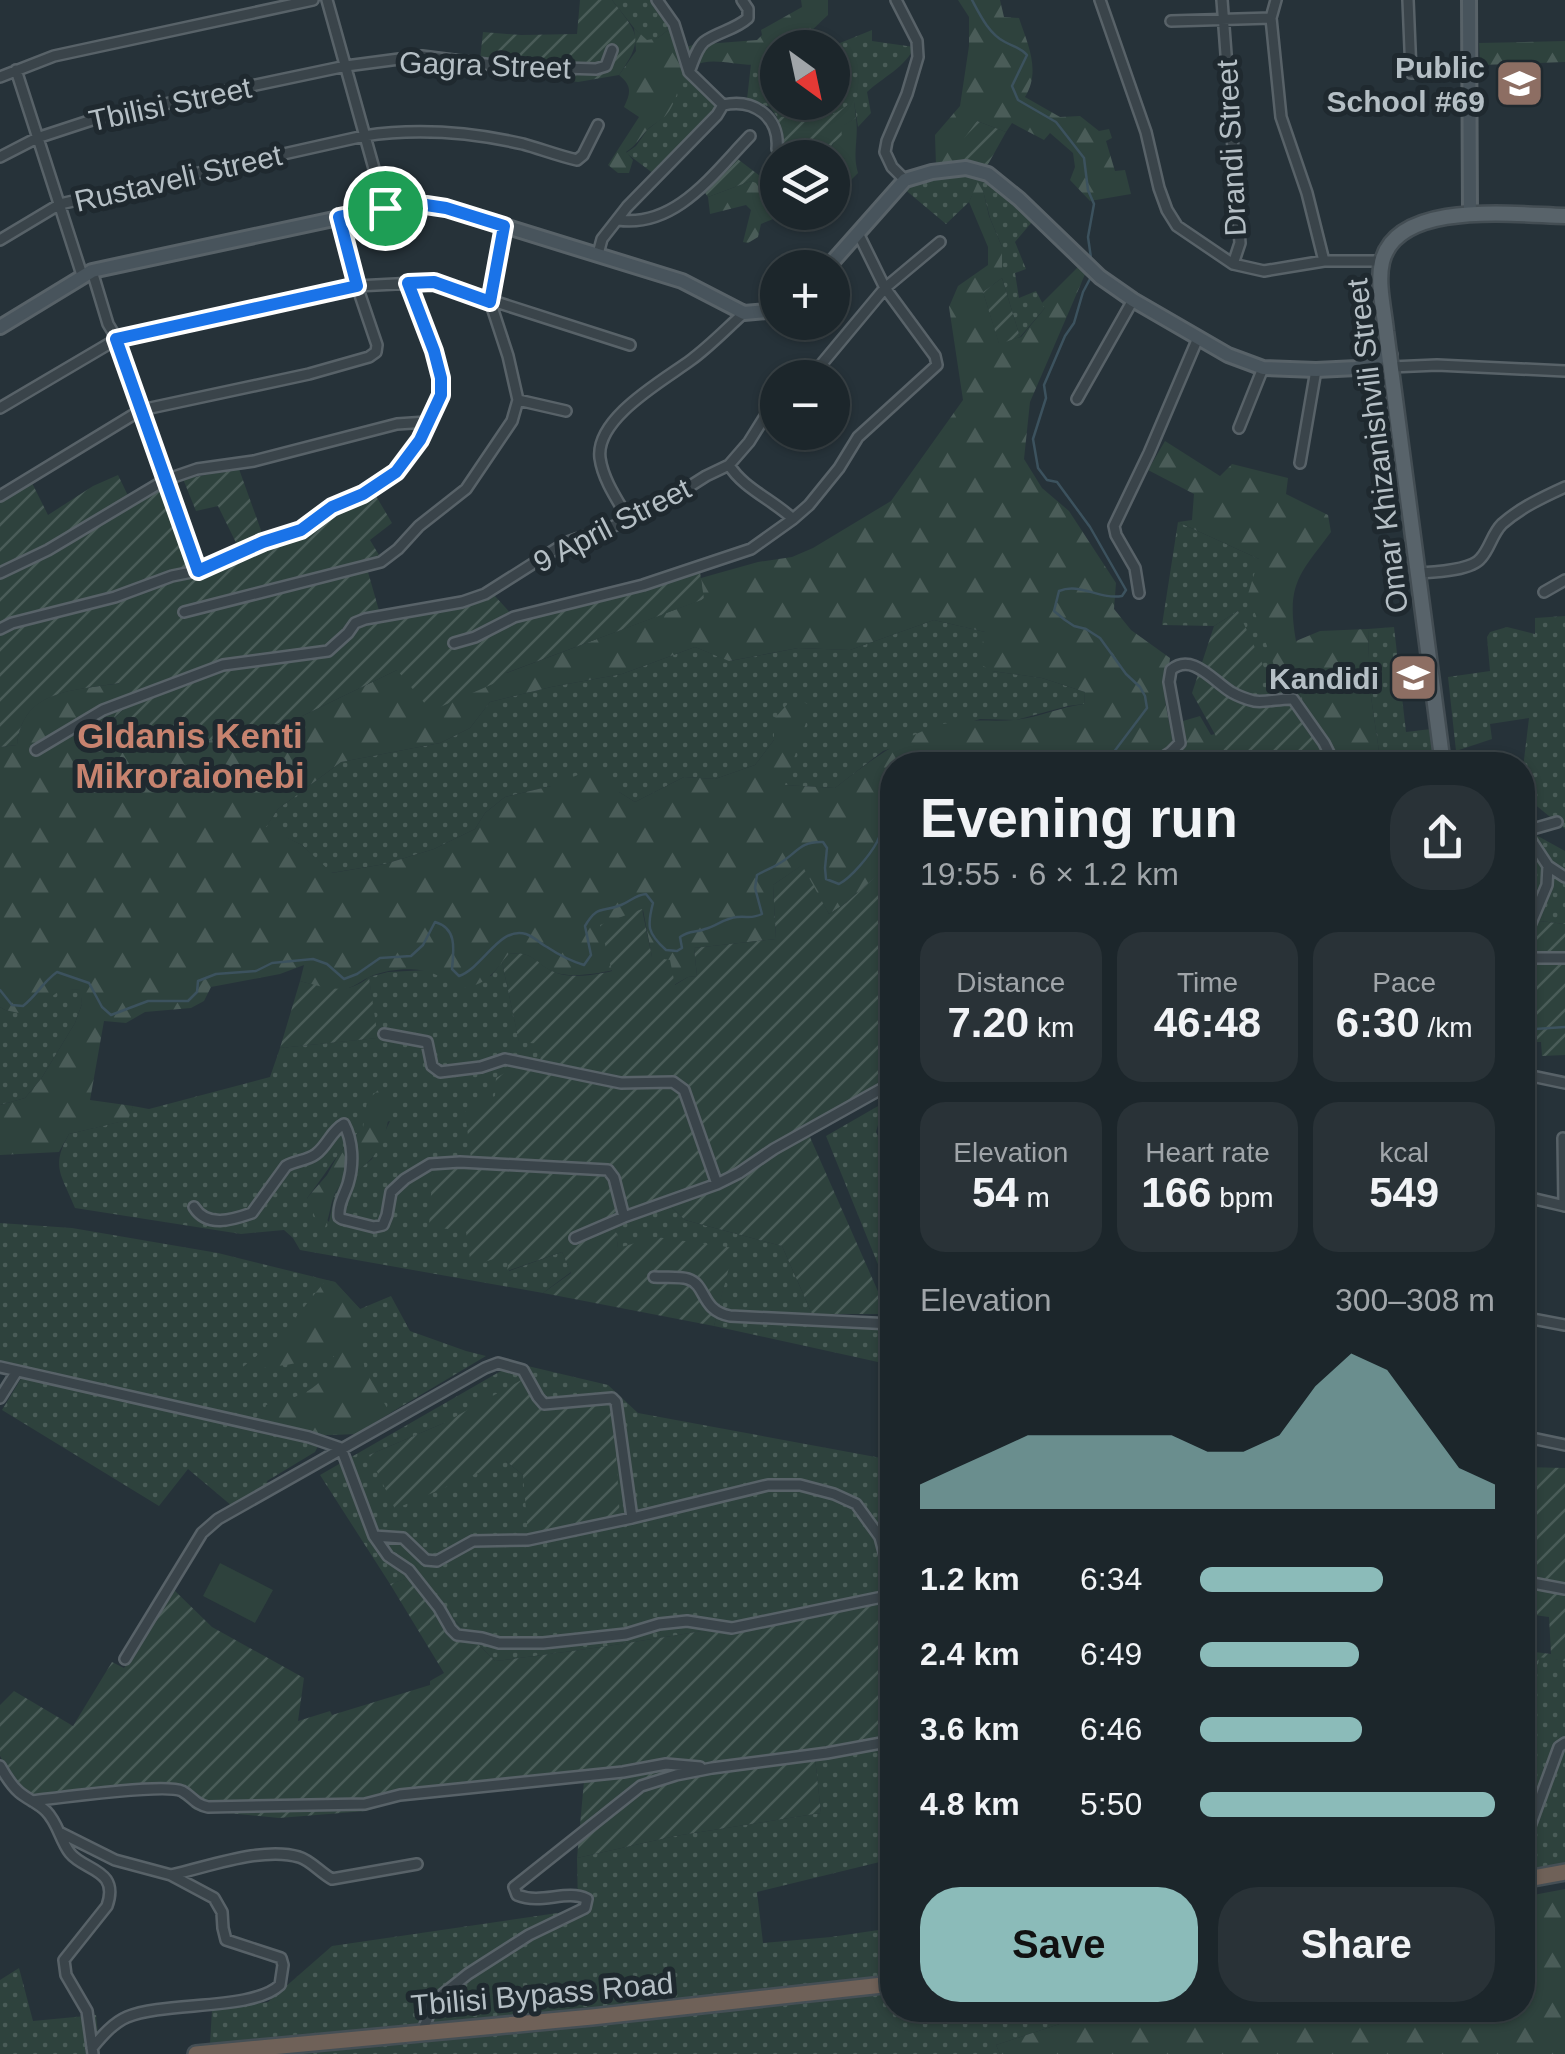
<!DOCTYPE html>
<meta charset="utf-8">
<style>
body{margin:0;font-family:Helvetica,sans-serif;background:#293237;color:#f1f3f6;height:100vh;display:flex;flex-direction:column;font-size:38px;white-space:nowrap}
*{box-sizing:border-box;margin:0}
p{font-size:32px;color:#a0a5a9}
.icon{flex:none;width:55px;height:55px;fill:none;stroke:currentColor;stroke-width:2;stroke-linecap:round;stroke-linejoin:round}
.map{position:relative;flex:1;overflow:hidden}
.panel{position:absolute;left:880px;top:752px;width:655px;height:1270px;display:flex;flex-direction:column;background:#1c262b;border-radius:40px;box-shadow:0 2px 8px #0004,0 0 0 2px #3a4347}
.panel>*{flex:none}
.needle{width:65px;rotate:147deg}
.buttons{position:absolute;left:760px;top:30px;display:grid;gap:20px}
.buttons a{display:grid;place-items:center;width:90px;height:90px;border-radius:50%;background:#1c262b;box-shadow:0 2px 8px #0004,0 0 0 2px #3a4347;font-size:50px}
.pin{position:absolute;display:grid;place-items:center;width:85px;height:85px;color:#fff;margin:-42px;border:5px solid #fff;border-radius:50%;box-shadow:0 2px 10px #0007}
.round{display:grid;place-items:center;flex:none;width:105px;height:105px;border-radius:40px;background:#293237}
.overview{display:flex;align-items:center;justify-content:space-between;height:170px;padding:0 40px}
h1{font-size:55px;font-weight:800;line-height:75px}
.metrics{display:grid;grid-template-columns:repeat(3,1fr);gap:15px;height:170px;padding:10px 40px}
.metrics div{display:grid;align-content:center;border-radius:25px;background:#293237;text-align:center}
.metrics b{font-size:42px;font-weight:800}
.metrics small{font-size:28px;font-weight:400}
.metrics p{font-size:28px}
.chart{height:280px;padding:20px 40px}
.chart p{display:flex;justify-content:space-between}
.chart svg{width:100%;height:180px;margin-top:10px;fill:#8bbbb9;opacity:.7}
.action{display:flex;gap:20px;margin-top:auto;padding:20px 40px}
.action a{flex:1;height:115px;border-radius:40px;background:#8bbbb9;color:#111;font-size:40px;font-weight:800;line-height:115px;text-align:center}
.action a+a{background:#293237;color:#f1f3f6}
ul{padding:0 40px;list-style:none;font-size:32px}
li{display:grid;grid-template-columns:160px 120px 1fr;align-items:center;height:75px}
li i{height:25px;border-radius:12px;background:#8bbbb9}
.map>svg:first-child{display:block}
.grass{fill:url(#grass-dots);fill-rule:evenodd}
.forest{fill:url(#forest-firs);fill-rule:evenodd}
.garden{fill:url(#garden-furrows)}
.pitch{fill:#2e423d}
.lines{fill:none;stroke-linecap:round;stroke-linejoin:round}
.stream{stroke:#3c525e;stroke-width:2.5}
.street-casing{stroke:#586268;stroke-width:14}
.secondary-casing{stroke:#586268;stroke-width:18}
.primary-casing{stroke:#434d53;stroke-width:19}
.highway-casing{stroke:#454f55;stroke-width:20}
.street{stroke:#3a444a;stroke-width:9}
.secondary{stroke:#48545c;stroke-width:12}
.primary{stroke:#58636a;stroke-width:14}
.highway{stroke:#6f6158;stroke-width:15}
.route-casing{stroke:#fff;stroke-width:20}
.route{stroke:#1a73e8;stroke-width:12}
.labels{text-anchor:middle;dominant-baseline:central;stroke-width:10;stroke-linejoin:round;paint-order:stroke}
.street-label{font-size:30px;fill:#b5bfc5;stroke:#1f292f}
.poi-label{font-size:30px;font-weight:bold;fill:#b5bfc5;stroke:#1f292f;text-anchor:end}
.quarter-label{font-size:35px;font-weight:bold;fill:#c7836f;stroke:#1f292f}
</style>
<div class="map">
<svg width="1565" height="2054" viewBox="0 0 1565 2054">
<defs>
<pattern id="grass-dots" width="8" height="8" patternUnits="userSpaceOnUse" patternTransform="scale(2.5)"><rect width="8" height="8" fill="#2e423d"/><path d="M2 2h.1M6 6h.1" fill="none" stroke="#4a5c58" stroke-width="1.8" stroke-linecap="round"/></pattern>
<pattern id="forest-firs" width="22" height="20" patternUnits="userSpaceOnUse" patternTransform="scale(2.5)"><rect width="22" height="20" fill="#2e423d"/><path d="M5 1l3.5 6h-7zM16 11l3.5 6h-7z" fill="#4a5c58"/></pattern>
<pattern id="garden-furrows" width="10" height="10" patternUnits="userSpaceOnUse" patternTransform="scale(2.5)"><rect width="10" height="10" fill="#2e423d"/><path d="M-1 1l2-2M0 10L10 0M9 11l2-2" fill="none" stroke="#4a5c58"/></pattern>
</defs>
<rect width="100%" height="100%" fill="#263239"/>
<path class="grass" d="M612,0H651L668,24V30L658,38L647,41L634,28Z
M872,30V41L914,47C907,66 882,78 867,92L871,113L858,127L854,102L834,114L777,117L770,107L747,99L751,64H771L777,56L778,102H832V48L830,47Z
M684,74L716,105L714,113L654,174L626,153L636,146L647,130L667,114Z
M963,172L993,183L1032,222L1015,242L1026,269L1015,273L1019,298L1036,291L1045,308L1020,337L1002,278V247L990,218L980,179L969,202L946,224L903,188L914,180Z
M1178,522L1259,559L1275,668L1293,686L1275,695L1253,698V685L1238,611L1214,626L1162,625Z
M1565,616V829L1523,795V768L1529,718L1490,724L1492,739L1456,751L1448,677L1490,671L1487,637L1490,632L1507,627L1535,634V618Z
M934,620L985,632L992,671L1042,678L1085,692L1084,704L1068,706L1016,720L980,719L883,751L835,788L784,785L789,767L774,740L755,765L715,779L684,777L635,802L619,792L551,786L505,797L485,813L475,829L434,849L385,864L331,873L302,845L265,828L278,809L341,762L440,743L470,728L490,702L551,687L622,674L695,647L730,661L798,648L850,650Z
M1394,627L1406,732L1431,729L1436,765H1381L1370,690L1368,629Z
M1536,835L1565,851V924L1523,919L1522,840Z
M502,962L519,1041L542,1043L540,1067L495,1096L471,1159L467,1232L511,1254L509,1271L562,1252L571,1272L543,1293L300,1250L293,1238L284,1230L241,1234L75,1208C62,1175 50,1167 69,1134L127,1120L133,1106L149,1109L270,1077L280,1048L377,1038L369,977L388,972L427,970L447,979L491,976ZM390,1121L372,1159L339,1186L334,1197L329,1222L307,1198C323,1179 346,1137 366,1128C373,1124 383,1123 390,1121Z
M81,989L82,1004L75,1023L41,1079L25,1098L0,1105V1007L5,1010L28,1014L59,990Z
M892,1098V1112L878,1125L876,1132L892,1163V1299L826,1136Z
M669,1205L685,1220L782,1246L816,1323L892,1328V1360L889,1359L887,1364L714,1326L733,1248L618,1249L615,1225Z
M0,1223L72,1228L218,1253L335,1282L360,1309L391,1296L410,1331L466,1351L486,1356L355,1434L321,1435L0,1362Z
M515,1363L608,1385L638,1413L892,1460V1596C761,1622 629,1645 495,1661L412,1577L390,1584L320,1475ZM582,1403L523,1475L506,1461L369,1455L444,1423L539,1408Z
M22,1377L177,1412L283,1433L318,1446L315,1452L267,1481L269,1486L232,1506L188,1469L159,1506L2,1410Z
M1539,1656L1565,1661V1864L1523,1872L1522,1726H1532Z
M892,1745V1859L757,1892L763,1943L831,1937L892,1928V1975L710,1996L210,2044L212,2010L268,2002L332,1946L578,1910L577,1858L675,1836L821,1813L815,1758L834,1756Z
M19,1968L33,2021L96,2015L100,2054H0V1980Z
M892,1989V2010H1102L996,2045L1000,2054H258Z"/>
<path class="forest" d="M801,0H828V15C814,28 797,47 778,48L777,56C758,77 717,52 694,66C677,77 679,100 667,114C662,120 653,124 648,129C640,137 636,146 626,152L633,160L629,173H618L608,165L639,117L624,107C631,92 632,86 619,75L636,51L634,28L647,40L658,38L668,30V24L679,49L693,45L757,40L762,35L761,30L802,7Z
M958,0H1000L1004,17L1019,18C1028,45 1041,71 1025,97L1060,117L1080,116L1099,131L1109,129L1112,138L1106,141L1115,171L1125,170L1131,194L1090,201L1070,180L1075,167L1073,153L1050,133L1044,140L1012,123L1006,132L977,121L960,163L936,166L935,135L960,106L969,46V17Z
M1565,41V62L1480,65L1479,43Z
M856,118C859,137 852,154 858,173L843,188L844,193L833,198L832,158H827L840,127Z
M980,177L989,216L1002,247V278L983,292L999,343L1021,337L1045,308L1041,304L1079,266L1086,272L1030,402L1024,459L1042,488L1069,511L1116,583L1114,609L1131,630L1170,658L1165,701L1173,743L1141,765H892V862L846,903L829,914L801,866L773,885L776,939L694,948L697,976L688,977L674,985L652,957L643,910L613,970C598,974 568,978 554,972C534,964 535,951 509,954C491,976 484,988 453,989C438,965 398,966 374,975C360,980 355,989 338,990C326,991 312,984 300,981L304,965L280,974L211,987L204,1001L191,1008L145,1012L126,1023L104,1021L90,1100L133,1106L128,1120L69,1134L59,1152L0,1155V1105L25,1098L41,1079L75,1023L82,1004L80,989L59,991L28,1015L5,1010L0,1007V747L17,745C23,688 74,691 120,683L126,707L103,728L167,751L296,719L397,670L509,676L504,674L703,599L701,578L758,562L792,557L813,548L891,501L963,400L949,307L958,286L988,265V247L969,202ZM934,620L985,632L978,663L992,671L1042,678L1085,692L1084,704C1060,707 1038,718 1014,720C990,722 967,718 943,724C903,735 867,763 835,788L785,785L812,705L792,699L774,719V740L755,765L715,779L684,777L635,802L619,792L597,767L551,786L505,797L485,813L475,829L434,849L385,864L332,873L302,845L266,827L278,809L341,762L440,743L470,728L490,702L551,687L622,674L695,647L729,661L798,648L850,650Z
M751,181L756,182L771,207L777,204L778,212L788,213L761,224L758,237L748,243L743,242L751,210L746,205L710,214L708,197Z
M1165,441L1220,476L1232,464L1288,478L1286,494L1328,515L1331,532C1299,575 1286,584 1296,641L1320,631L1368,629L1370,690L1381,765H1341L1299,693L1275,668L1248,594L1259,559L1178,522L1192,520L1194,494L1148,470Z
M1200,716L1211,735L1286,716L1256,765H1159L1182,751L1183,721Z
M381,1087L390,1093C390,1116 387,1144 369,1161C360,1171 346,1176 338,1188C329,1201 331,1219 322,1233L307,1198L327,1175L339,1153L363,1128L367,1101Z
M326,1280L335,1282L360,1309L359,1337L365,1370L390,1413L355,1434L321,1435L261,1421L266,1405C296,1399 326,1389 334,1356L286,1365L239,1370L279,1338Z
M1565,1889V2054H1000L996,2045L1102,2010H1522L1523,1897Z"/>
<path class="garden" d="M580,0H612C638,34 645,37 619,75L578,82L479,69L483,32L521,35L577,34Z
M854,101L856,118L841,127L842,137L833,143L827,157H782L784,142L777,117L834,114Z
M977,121L1006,132L986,168L960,163V144Z
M735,157L764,179L777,164V204L771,207L756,183L751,181L708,197L703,190Z
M1002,278L1020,337L999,344L983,292Z
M239,469L267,547L303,536L340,509L376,496L392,523L370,540L385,565L368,572L382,621L465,607L494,595L516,619L621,595L700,572L704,599L506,673L511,676L431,711L397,670L296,719L167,751L92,752L84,748L126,707L119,683C73,691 23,689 17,745L0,747V502L32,483L48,515L93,486L118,475L133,506L162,487L190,578L243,557L218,506L196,511L183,479Z
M1238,611L1268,676L1253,685V697L1275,695L1293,686L1299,693L1341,765H1232L1192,693L1214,626Z
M892,862V1078L806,1128L888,1314H812L782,1246L685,1220L665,1201L614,1216L618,1248L656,1237L734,1248L714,1326L543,1293L571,1273L562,1252L507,1271L510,1254L471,1266L466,1232L429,1226L433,1163L471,1159L465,1112L495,1096L496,1078L515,1067H540L541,1044L519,1042L502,962L509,954C535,951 534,963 554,972C569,979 596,975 612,971L600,925L642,909L652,957L670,960L675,985L688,977L697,976L694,948L776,939L773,885L802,865L829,914L846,903Z
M1522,919L1565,924V1055L1542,1056L1541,1042H1523Z
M369,977L378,1038L280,1048L300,981C326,988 347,996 369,977Z
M525,1378L539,1407L613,1402L620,1519L528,1534L523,1475L506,1461L395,1509L369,1455L444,1423Z
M1522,1467L1565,1468V1661L1539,1657L1532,1726H1523L1522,1705H1530L1535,1652L1551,1654L1549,1617L1534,1615L1533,1593L1523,1592Z
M411,1577L495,1661C629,1645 761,1622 892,1596V1745L815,1758L821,1813L675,1836L577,1858L584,1781L401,1800L366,1811L279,1818L195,1810L173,1792L151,1790L42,1806L19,1789L0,1756V1705L14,1691L73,1726L112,1662L124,1668L174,1590L212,1627L304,1678L298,1721L330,1711L332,1715L430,1685V1681L444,1673L390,1584Z"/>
<path class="pitch" d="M220,1563L273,1590L255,1623L203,1596Z"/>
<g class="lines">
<path class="stream" d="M972,0C980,15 989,34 1005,42C1014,47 1020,47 1027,55L1012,86L1018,100L1056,122L1084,158L1088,190L1094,204L1088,237L1091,258
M1091,277L1083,292L1074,323L1065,336L1044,385L1046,398L1033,439L1038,468L1047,480L1057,482L1090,527L1126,590L1122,596C1099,600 1080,582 1059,591L1054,611L1065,620L1074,626L1086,629L1100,638L1126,674L1140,687L1145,696L1147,708L1104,765
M0,990L12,1005L23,1006C37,995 43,982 57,972L89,983L102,1007L111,1015L148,1001H188L197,992L198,981L216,974L256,971L272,963L313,959L327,964L344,979L357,974L380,958L411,956L423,945L435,922C457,928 454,949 452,969L459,976C484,967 499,926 526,934C533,936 541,944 547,947C559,955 571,961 584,965L591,955L585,926C598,904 602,913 621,905C631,901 635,895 646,894L653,903C647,926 647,933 666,950L677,951L682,948L680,937C690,930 695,933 705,929C716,926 725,918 737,917C748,916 752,919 762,914L755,888L757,875C764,871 772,868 780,863C797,853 800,841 823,842L827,848L825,868L826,879L839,884C851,878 870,855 877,842C884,828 885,810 892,795
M1522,1030L1565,1027"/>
<defs>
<path id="street" d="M327,0L385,208
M657,0L674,24L689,72
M896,0L917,41L918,57L907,94L887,141L885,152L892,167L905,180
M1100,0L1146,132L1159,188L1167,210L1177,226L1233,264L1264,271L1324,261H1382
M1222,0L1240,243L1233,264
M1276,0L1271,18L1281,117L1307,193L1324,261
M1408,0L1411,73H1469
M1171,21L1271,18
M16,70L82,275
M0,77L54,56L313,0
M723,105C754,98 780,117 777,149
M0,157L37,138L98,118L346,66L422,56L501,66L596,69L606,66L612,50
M618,220C676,228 713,174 750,136
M0,240L60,204L364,136C417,128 470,132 523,144C541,149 559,156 577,160L583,155L598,125
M598,254L602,239L627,207L717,115L723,105L689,72C693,63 696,49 704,42C717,32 735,30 748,18V9L742,0
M92,271L108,324L117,339L197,571
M1391,367L1437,365L1565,371
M810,378L885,288L940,242
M1077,399L1133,300
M518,400L566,411
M0,408L117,339L357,286L434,282L630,345
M1239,428L1263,368
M1300,463L1316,370
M729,465C743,488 773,500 793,519L809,505L839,468L858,437L937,365L935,356L885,288L858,233
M0,496L141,410L309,374L369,357L376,352L377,345L357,286L339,217
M629,520C618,501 603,480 600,458C595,418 664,380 691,360C710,346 726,329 744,313
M0,573L48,550L165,480L197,469L254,461L397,424L427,422
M1419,573C1434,572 1471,571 1481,558C1490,548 1492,534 1502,524C1520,508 1543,497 1565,487
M1544,592L1565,580
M1139,593L1135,568L1116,535L1114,526L1149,453L1198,338
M184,612L381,562L398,549L419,526L466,489L512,421L518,400L508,356L490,301L504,226
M0,629L12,623L115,597L172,576L197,571L263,543L301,529L332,507L363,493L395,472L420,440L441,395V378L434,351L408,283
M454,643L475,637L514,617L643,585L751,549L793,519
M36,750L103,710L223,665L328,651L348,633L355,623L365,619L462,602L485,594L567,542L643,516L706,476L729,465L749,442L769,410L778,406
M1151,765L1171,752L1180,743L1169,682L1171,670C1192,652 1213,681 1231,692C1238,696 1246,699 1254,701C1266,703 1281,698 1293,699L1324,743L1335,765
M1522,832L1557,822
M1548,866L1565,877
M1528,958H1565
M1522,1013L1528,1012L1530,989L1525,937L1547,885L1548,866L1525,831
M384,1034L427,1042L432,1066L440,1072L481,1067L505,1059L621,1083L673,1082L684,1090L717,1184
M1522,1074L1565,1083
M1563,1138L1564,1206
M1522,1196L1565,1206
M194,1207C207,1228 232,1220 252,1213L286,1166C296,1160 307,1161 316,1154C328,1145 331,1131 344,1124C353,1141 354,1164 348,1184C344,1196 338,1204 339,1217L342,1219L374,1227L383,1225L387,1215L391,1192L405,1179L430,1164L460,1162L608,1170L614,1178L624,1217
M575,1238L624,1217L717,1184L739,1173L774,1149L892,1083
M654,1277C664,1278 678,1276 688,1279C707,1285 700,1310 730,1316L892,1324
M1522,1317L1565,1325
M0,1367L309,1437L341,1448L374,1536L388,1556L409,1570L439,1608L451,1629L457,1635L482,1638L499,1643H543L626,1634L659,1624L687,1621L732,1628L892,1595
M0,1398L17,1371
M1522,1436L1565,1445
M374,1536L403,1538L426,1560L437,1561L473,1541L528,1540L632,1518L768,1485H800L834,1494L856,1504L880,1537L892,1583
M1522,1581L1565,1589
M125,1659L202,1533L218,1519L485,1368L498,1363L523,1370L538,1397L544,1404L612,1398L616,1402L632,1518
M0,1766C5,1775 11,1785 19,1792C27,1799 38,1803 46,1811C58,1823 60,1840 70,1853C84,1871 120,1869 107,1906L64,1960L66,1975L87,2011L93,2054
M32,1801C57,1798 165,1783 182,1791C193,1797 194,1804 208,1807L365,1804L400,1795L623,1772L666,1764L700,1767
M61,1833L115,1860L171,1875L214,1898L222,1912L223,1928L226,1940L281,1958L283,1965L280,1985C253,2011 165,2001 127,2017C113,2023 102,2036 92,2048
M1522,1839L1526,1837L1559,1747L1565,1743
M171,1875C208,1867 263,1846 299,1857C310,1860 321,1873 332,1879L417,1864
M422,2033L432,2006L443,1994L468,1974L529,1935L585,1908L587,1899C566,1889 542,1905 517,1895L514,1887L641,1786L676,1775L712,1768L827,1753L892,1741"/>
<path id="secondary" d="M1469,0L1470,214
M827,268L905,180L932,172L966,168L988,174L1019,199L1100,277L1133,300L1228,355L1263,368L1316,370L1357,368L1374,358L1390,355
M0,327L92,271L385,208L426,205L446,208L682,281L744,313L778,310"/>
<path id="primary" d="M1443,765L1386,331C1384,310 1377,283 1382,262C1397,199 1517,215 1565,216"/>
<path id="highway" d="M1522,1880L1565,1872
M196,2054L592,2017L892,1984"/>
</defs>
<use href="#street" class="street-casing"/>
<use href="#secondary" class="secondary-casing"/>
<use href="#primary" class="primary-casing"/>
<use href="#highway" class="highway-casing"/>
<use href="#street" class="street"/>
<use href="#secondary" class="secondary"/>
<use href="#primary" class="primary"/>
<use href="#highway" class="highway"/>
</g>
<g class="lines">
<defs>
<path id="route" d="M426,205L446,208L504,226L490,302L434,282L408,283L434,351L441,378V395L420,440L396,472L363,494L332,507L301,530L263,542L198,571L116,339L357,286L339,217L385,208Z"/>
</defs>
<use href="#route" class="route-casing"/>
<use href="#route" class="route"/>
</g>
<defs>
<symbol id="school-square" viewBox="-11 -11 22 22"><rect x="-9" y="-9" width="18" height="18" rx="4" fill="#8d6e63" stroke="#1f292f"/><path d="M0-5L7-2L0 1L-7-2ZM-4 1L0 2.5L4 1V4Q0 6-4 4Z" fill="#fff"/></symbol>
</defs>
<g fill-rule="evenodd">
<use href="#school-square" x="1492" y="56" width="55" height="55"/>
<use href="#school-square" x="1386" y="650" width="55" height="55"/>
</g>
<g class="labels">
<g class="street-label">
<text transform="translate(485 65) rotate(2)">Gagra Street</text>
<text transform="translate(170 104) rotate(-12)">Tbilisi Street</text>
<text transform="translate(1231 148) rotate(-93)">Drandi Street</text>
<text transform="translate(178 178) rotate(-13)">Rustaveli Street</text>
<text transform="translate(1377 446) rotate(-97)">Omar Khizanishvili Street</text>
<text transform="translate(612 525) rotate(-27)">9 April Street</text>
<text transform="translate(542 1994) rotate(-5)">Tbilisi Bypass Road</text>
</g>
<g class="poi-label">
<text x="1485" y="67">Public<tspan x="1485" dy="34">School #69</tspan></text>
<text x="1379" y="678">Kandidi</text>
</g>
<g class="quarter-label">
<text x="190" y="735">Gldanis Kenti<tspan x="190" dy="40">Mikroraionebi</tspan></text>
</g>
</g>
</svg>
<div class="buttons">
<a><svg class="needle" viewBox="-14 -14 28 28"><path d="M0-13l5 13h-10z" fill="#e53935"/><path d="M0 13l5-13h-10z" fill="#a0a5a9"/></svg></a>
<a><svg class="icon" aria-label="layers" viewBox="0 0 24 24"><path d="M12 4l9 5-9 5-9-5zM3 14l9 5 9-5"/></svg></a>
<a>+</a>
<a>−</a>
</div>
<div class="pin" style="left:385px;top:208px;background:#1e9e55"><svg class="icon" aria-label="arrive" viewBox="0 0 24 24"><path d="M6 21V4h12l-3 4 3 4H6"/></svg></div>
<section class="panel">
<div class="overview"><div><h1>Evening run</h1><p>19:55 · 6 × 1.2 km</p></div><a class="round"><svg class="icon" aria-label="share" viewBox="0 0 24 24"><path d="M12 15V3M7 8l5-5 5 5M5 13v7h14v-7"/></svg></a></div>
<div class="metrics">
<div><p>Distance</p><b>7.20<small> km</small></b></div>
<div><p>Time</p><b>46:48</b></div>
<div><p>Pace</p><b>6:30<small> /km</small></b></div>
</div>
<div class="metrics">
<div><p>Elevation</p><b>54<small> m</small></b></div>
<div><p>Heart rate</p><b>166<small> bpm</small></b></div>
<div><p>kcal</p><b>549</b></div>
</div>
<div class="chart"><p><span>Elevation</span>300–308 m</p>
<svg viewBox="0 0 160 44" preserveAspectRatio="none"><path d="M0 44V38L10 34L20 30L30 26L40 26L50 26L60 26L70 26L80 30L90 30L100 26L110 14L120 6L130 10L140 22L150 34L160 38V44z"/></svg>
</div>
<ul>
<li><b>1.2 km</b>6:34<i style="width:62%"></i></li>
<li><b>2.4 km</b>6:49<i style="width:54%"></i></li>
<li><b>3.6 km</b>6:46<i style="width:55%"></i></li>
<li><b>4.8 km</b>5:50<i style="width:100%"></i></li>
</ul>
<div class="action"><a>Save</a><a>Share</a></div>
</section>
</div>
